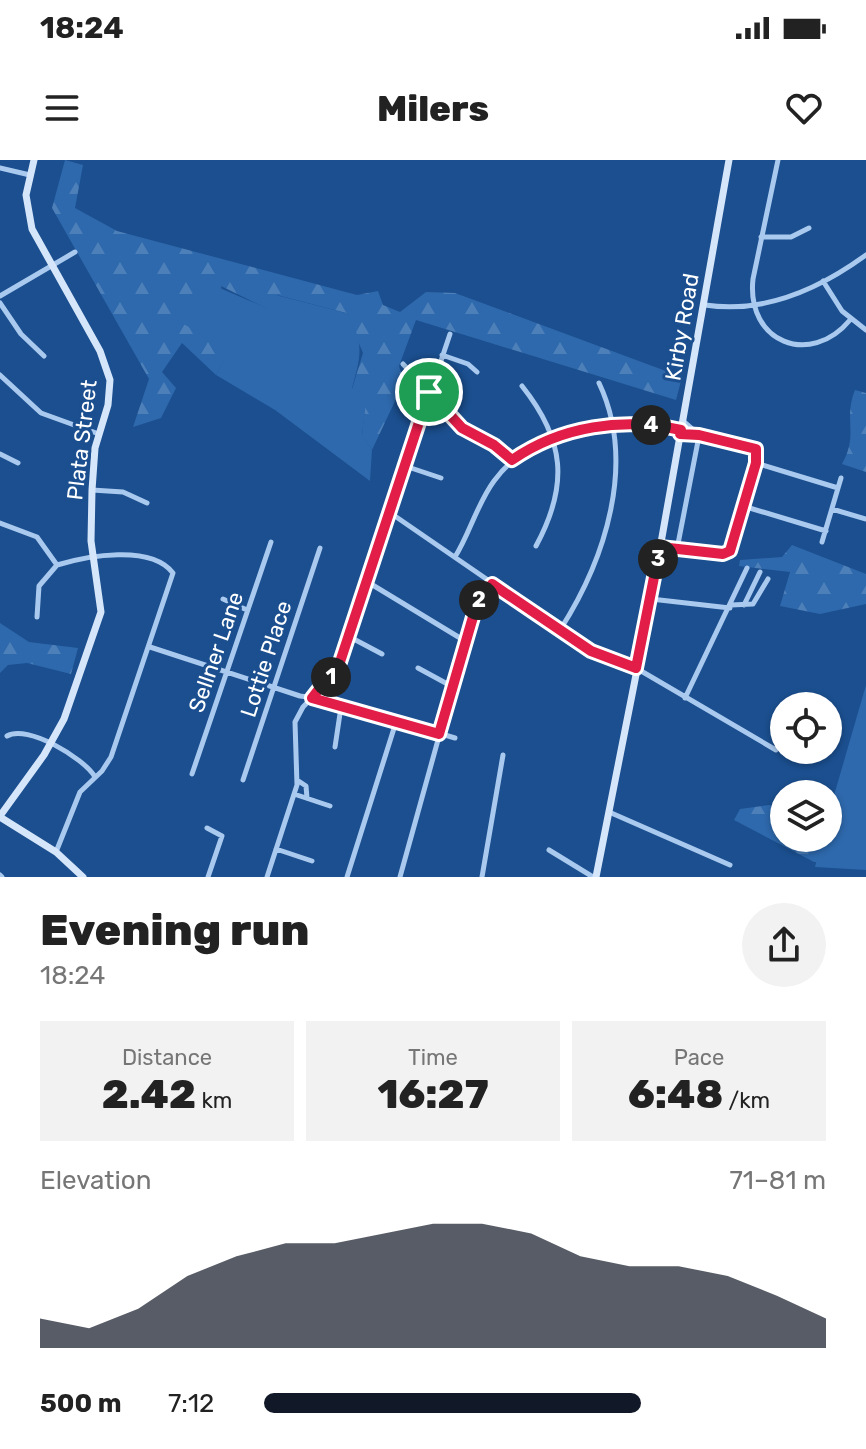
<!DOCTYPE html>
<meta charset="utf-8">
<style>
body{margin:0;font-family:Rubik,sans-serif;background:#f2f2f2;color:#222;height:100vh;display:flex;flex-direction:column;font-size:30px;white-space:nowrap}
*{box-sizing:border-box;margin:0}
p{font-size:26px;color:#767676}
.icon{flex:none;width:44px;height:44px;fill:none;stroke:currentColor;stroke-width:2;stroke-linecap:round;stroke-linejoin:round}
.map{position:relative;height:717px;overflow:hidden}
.drawer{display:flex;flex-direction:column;background:#fff;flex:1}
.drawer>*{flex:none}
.fabs{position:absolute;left:770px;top:532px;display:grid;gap:16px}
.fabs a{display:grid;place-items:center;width:72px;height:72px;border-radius:50%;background:#fff;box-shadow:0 2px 6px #0004;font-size:40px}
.pin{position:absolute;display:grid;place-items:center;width:68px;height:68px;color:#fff;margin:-34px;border:4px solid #fff;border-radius:50%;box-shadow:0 2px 8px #0007}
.km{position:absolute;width:40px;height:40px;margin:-20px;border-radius:50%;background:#222;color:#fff;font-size:22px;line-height:40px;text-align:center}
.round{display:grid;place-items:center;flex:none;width:84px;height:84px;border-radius:42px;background:#f2f2f2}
.overview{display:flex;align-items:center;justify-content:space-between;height:136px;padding:0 40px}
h1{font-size:44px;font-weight:800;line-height:60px}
.stats{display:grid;grid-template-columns:repeat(3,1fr);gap:12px;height:136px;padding:8px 40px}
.stats div{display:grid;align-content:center;border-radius:0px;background:#f2f2f2;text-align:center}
.stats b{font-size:40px;font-weight:800}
.stats small{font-size:22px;font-weight:400}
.stats p{font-size:22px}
.chart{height:224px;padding:16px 40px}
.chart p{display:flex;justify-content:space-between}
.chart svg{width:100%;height:144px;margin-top:8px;fill:#111827;opacity:.7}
ul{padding:0 40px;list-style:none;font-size:26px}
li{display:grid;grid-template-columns:128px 96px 1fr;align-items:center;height:60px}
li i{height:20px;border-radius:10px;background:#111827}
.status{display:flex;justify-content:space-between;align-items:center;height:56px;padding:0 40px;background:#fff;direction:ltr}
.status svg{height:22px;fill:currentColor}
header{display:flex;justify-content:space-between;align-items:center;height:104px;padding:0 40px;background:#fff;font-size:36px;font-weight:800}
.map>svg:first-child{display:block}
.forest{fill:url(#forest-firs)}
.green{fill:#2e69ad}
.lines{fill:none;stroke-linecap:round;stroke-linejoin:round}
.street{stroke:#a9c9ee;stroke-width:5}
.secondary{stroke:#d6e6fa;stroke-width:7}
.route-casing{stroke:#fff;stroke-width:16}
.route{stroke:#e11d48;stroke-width:10}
.labels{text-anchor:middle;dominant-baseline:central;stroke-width:6;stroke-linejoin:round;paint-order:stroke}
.street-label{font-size:22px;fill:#fff;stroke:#1b4f8f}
</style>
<div class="status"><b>18:24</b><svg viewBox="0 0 49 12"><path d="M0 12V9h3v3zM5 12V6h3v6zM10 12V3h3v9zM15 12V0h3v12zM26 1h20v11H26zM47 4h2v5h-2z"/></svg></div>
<header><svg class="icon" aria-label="menu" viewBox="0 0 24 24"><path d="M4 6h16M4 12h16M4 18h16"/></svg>Milers<svg class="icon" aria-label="heart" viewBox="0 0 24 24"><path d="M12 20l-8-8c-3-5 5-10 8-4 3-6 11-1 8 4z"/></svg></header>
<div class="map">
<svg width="866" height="717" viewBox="0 0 866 717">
<defs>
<pattern id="forest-firs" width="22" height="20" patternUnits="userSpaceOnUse" patternTransform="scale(2)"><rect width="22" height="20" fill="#2e69ad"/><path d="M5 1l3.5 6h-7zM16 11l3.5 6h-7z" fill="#4d80b9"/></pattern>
</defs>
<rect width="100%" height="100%" fill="#1b4f8f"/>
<path class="forest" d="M65,0L83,5L75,48L117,71L357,135L378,131L383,145L400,152L426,132L455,133L682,217L676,240L416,160L399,206L404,222L372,290L362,276L366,234L352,229L363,193L346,153L277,135L270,150L221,126L230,189L216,215L182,183L162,212L176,228L161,258L133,267L149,219L52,48Z
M855,230L866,233V312L842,304C859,274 843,260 855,230Z
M792,385L866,414V444L820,454L780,446L790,412L739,406L740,400L782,397Z
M0,463L29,482L78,488L71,514L27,503L8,505L0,513Z
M769,645L784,648V678H828V654L835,652L857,703L814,702L734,660L740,649Z"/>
<path class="green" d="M208,123L269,149L276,135L346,153C365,181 361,197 352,228L367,234L362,275L372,290L370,321L275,250L216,215L229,189L178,161L195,129Z
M866,525V710L815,707L822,678H828V656Z"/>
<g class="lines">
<path class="street" d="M778,0L753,119C746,182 810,208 850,160
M0,8L30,15
M761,77H791L809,68
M823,121L842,151L866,170
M0,136L75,92
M0,143L21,174L44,196
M705,145C764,154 818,130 866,95
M442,195L468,204L477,212
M403,204L460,266L494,285L512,300
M0,215L41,253L99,274
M522,226C565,280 569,325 536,386
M683,261L698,274
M0,294L18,303
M756,303L838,328
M405,306L441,318
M92,330L123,332L147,343
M743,346L826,371
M832,349L866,359
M389,352L591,491L636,508L776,590L784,576
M0,363L37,377L57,405
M822,382L841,318
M660,387L728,393L758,294L753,288L681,274
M677,389L699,276
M455,397C470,373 477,344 494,321C535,265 618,256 681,270
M366,421L465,481
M223,439L247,450
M651,439L730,448
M731,445L753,444L768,419
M744,445L760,412
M37,457L39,426L57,405C87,396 151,384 173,413L111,597L102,611L80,632L56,692
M560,470C605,400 637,303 599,223
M348,476L382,494
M150,487L300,536L324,539L455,578
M418,508L453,527
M685,538L747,408
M7,576C27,564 84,598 95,617
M335,587L341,547
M192,614L271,382
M243,620L320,388
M297,620L306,626L307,638
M294,634L330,646
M609,652L730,705
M207,668L222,676L208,717
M276,689L312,701
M549,690L593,717
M0,715L2,717
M267,717L297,625L295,562L303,547L329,520L340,502L450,174
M347,717L396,562
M400,717L471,461L479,441L492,424
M482,717L503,595"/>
<path class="secondary" d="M0,656L44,595L64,559L101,452L91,381L92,330L95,288L108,245L110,220L100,191L32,69L26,35L34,0
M0,657L56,692L83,717
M596,717L651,439L729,0"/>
</g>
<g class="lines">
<defs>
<path id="route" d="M429,232L462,268L494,285L512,300C561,266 623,257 681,270L680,274L699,275L756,289V303L730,391L723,394L660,387L636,508L591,491L492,424L475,450L439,574L312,538L340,502Z"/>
</defs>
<use href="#route" class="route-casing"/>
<use href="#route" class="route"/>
</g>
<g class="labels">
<g class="street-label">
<text transform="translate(682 167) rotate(-80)">Kirby Road</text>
<text transform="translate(82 280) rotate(-83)">Plata Street</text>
<text transform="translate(216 492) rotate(-71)">Sellner Lane</text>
<text transform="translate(266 499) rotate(-72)">Lottie Place</text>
</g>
</g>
</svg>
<div class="fabs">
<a><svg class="icon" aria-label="locate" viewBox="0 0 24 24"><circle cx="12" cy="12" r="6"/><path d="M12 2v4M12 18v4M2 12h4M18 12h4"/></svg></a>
<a><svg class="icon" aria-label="layers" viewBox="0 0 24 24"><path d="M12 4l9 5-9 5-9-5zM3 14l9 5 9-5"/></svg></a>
</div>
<div class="pin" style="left:429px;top:232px;background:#1e9e55"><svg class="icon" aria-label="arrive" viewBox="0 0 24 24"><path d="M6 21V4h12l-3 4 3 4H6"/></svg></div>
<b class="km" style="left:331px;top:517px">1</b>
<b class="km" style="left:479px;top:440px">2</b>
<b class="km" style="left:658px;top:399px">3</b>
<b class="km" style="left:651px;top:265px">4</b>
</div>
<section class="drawer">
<div class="overview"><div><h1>Evening run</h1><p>18:24</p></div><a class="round"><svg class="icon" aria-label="share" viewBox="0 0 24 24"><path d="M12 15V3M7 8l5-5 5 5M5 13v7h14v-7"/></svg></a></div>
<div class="stats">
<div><p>Distance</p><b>2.42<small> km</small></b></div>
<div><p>Time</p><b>16:27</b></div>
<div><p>Pace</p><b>6:48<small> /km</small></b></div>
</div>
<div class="chart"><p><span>Elevation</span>71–81 m</p>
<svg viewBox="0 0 160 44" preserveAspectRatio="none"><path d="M0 44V35L10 38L20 32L30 22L40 16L50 12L60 12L70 9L80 6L90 6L100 9L110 16L120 19L130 19L140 22L150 28L160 35V44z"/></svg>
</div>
<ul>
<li><b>500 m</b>7:12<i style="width:67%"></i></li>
</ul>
</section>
